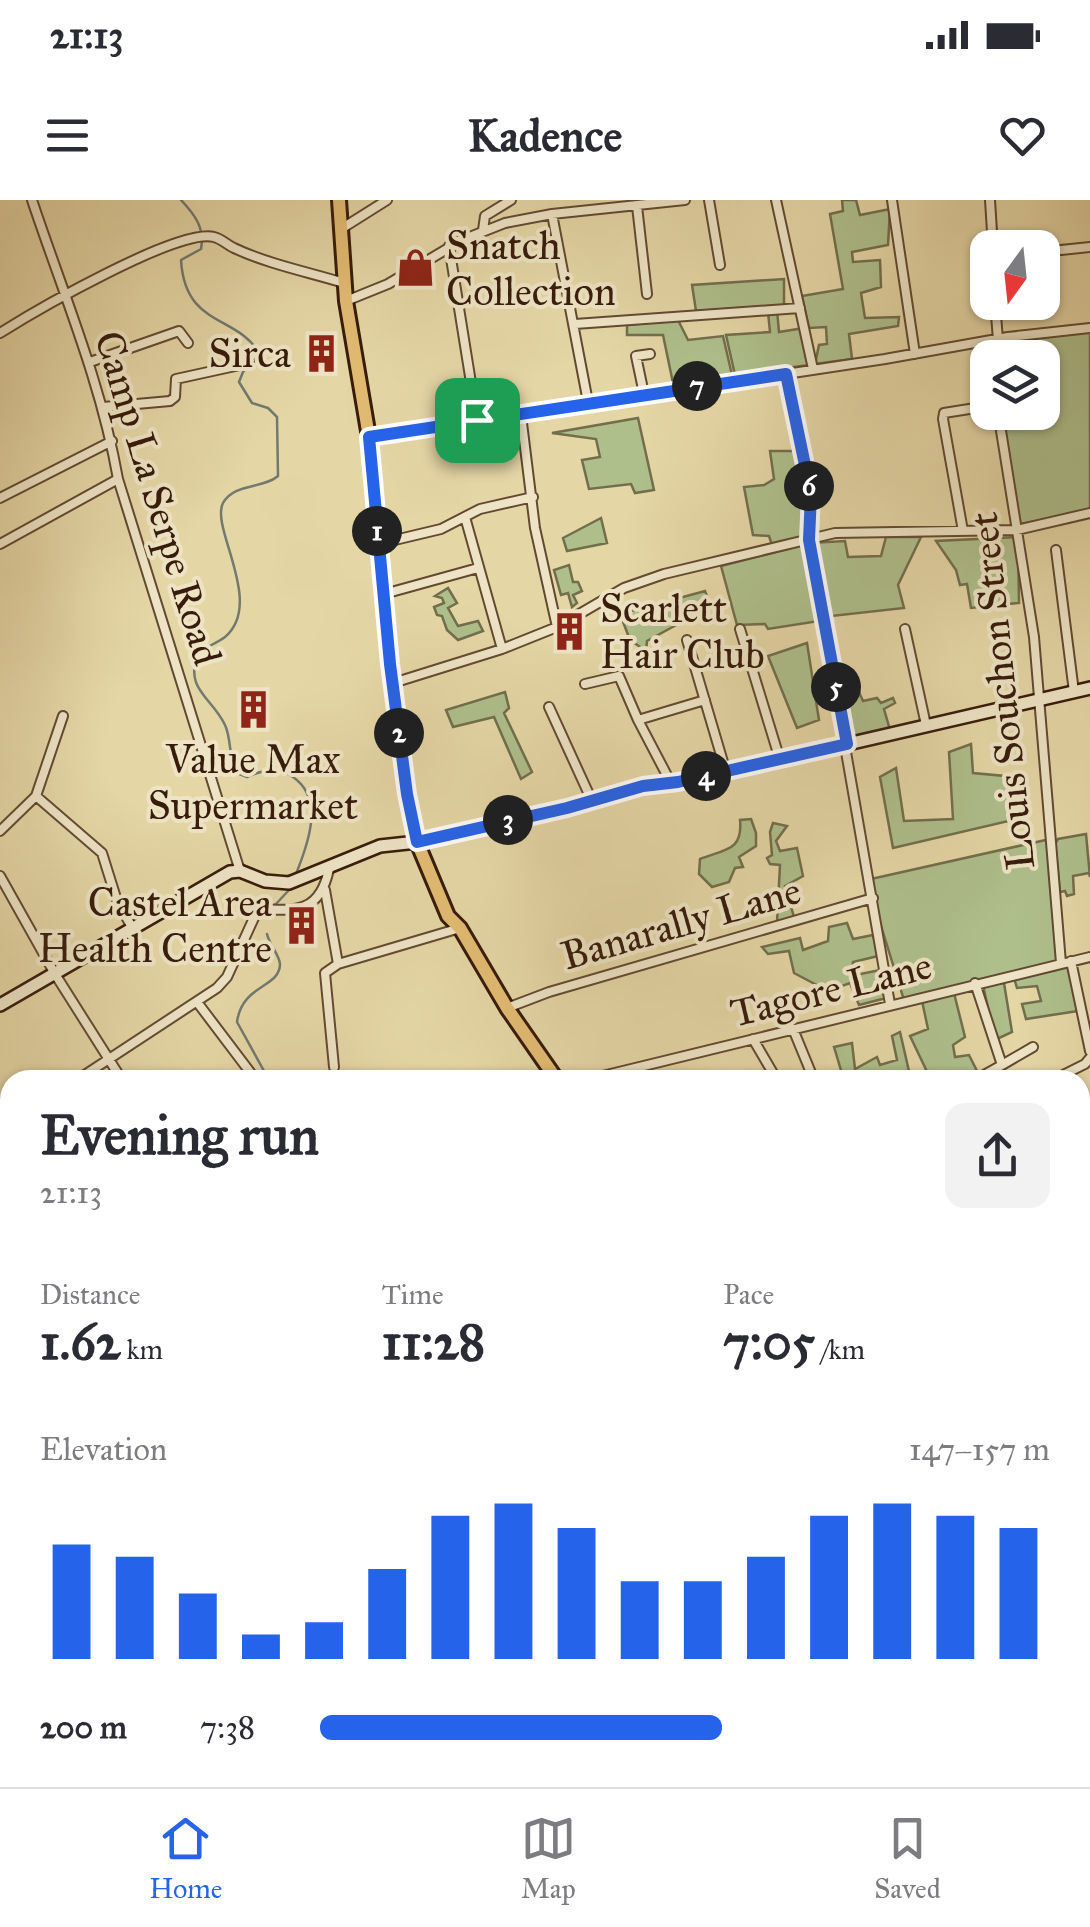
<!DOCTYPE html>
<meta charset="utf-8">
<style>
body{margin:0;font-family:"IM FELL Great Primer",serif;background:#f2f2f3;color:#2b2b33;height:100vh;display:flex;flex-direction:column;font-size:38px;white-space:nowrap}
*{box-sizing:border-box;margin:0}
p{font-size:32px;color:#7c7c81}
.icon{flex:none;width:55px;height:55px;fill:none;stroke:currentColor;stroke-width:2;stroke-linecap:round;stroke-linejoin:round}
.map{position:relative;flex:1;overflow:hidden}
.drawer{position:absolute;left:0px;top:870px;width:1090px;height:718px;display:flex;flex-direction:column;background:#fff;border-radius:30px 30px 0 0;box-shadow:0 2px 8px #0004}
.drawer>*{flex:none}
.needle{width:65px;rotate:195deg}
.buttons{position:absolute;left:970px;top:30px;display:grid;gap:20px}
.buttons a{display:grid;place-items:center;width:90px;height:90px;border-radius:20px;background:#fff;box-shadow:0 2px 8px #0004;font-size:50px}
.pin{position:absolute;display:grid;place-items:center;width:85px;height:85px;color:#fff;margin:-42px;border-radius:20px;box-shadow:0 5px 15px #0006}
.km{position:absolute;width:50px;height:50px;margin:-25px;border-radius:50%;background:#222;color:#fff;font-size:28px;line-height:50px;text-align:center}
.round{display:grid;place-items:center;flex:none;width:105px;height:105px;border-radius:20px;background:#f2f2f3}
.headline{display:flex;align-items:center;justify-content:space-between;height:170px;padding:0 40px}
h1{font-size:55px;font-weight:700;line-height:75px}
.figures{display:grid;grid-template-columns:repeat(3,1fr);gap:15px;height:170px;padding:10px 40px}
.figures div{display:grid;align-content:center}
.figures b{font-size:50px;font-weight:700}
.figures small{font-size:28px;font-weight:400}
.figures p{font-size:28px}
.chart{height:280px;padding:20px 40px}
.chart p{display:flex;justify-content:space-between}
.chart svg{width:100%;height:180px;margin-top:10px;stroke:#2563eb;stroke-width:6}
ul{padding:0 40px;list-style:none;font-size:32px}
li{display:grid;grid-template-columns:160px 120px 1fr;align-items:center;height:75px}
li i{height:25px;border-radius:12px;background:#2563eb}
.status{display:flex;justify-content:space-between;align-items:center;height:70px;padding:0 50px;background:#fff;direction:ltr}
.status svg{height:28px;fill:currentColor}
header{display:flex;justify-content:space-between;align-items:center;height:130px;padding:0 40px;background:#fff;font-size:45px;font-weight:700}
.menu{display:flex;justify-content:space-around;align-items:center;height:140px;border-top:2px solid #e1e1e2;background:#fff;font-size:28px;color:#7c7c81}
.menu a{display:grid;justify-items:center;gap:5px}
.menu .on{color:#2563eb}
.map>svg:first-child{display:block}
.green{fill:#aebf8c;stroke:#726e4c;stroke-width:2.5}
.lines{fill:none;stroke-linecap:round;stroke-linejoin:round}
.stream{stroke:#72796f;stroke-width:2.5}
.street-casing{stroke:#624a32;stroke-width:12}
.secondary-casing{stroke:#371c0b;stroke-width:16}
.primary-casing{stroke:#371c0b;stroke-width:18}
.street{stroke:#eee4c5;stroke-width:8}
.secondary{stroke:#eee4c5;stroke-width:11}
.primary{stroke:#e2bb73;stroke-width:12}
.route-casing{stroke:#fff;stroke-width:20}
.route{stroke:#2563eb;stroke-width:12}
.labels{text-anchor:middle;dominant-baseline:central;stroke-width:8;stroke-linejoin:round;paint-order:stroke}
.poi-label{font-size:40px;fill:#371c0b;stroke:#eee4c5;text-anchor:start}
.street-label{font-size:40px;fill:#371c0b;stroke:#eee4c5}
</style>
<div class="status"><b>21:13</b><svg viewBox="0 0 49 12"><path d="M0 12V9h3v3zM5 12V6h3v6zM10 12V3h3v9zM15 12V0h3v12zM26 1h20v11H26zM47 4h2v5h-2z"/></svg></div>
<header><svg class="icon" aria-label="menu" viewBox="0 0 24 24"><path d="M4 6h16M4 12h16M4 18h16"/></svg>Kadence<svg class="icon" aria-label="heart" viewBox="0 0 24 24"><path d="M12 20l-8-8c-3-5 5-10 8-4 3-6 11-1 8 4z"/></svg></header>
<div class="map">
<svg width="1090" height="1587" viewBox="0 0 1090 1587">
<rect width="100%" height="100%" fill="#e5d6a6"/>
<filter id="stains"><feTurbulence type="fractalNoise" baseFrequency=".002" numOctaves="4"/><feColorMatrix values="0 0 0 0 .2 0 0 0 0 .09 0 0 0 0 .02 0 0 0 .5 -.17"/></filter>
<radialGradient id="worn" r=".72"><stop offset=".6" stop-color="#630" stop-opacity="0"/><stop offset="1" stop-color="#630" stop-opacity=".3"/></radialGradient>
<path class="green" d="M842,0H856L860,15L890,9L888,45L852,52L853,62L880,60L881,87L861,93L865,118L899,117L898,126L849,134L852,159L815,164L819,145L827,144L826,127L809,128L802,96L843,89L830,14L843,11Z
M784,79V105L696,111L692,85Z
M777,110L779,132L804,128L809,165L735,175L726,135L770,132L768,112Z
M678,120L688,140L723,136L732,175L673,183L663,135H627V125Z
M1090,131V311L1020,324L1001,213L1042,212V158L991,157L988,142Z
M638,218L654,290L635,293L631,284L589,289L582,260L600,257L596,239L552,233Z
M770,251H798L808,291L807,336L772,345L769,336L753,335L744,287L764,285L774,279Z
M601,318L607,343L567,351L563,338Z
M886,337H921L898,385L904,408L823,417L813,372L819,421L768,429L765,424L737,425L721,366L810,343L845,341L848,357L881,356Z
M1018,337L1019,403L971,408L967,384L960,385L956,370L936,341Z
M569,365L573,382H578L582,391L573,395L577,403L572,407L568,393L561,395L554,370Z
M448,388L457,403L448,408L458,426L478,421L483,431L458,440L447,430L442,416L437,415L434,407L444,403L442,398L435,396Z
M705,391L711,406L647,441L646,451L630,440L620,414Z
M807,443L819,520L797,528L768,456Z
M858,490L863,501L877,498L881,503L893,498L895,503L884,509L890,530L853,536L845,493Z
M505,492L509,508L504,513L532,572L521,579L494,517L453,527L446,510Z
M971,544L973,573L1016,577L1021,618L893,648L880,577L896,568L904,621L953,619L949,552Z
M751,619L756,633V646L739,657L743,667L735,668L729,682L712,687L699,674L700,659C725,649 743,651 740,620Z
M773,623L787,626L776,641L780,651L797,648L803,676L785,686L794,717L777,722L780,665L770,664L767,658L772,655L770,632Z
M1086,634L1090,677L1089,673L1073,676L1074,694L1067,696L1065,691L1060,692L1055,644L1058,639Z
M1050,639L1061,763L953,789L965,837L953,845L955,857L969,855L979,875L968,880H931L910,836L928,829L922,801L904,800L873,700L871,679Z
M847,723L853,739L873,735L878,756L853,762L851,776L880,770L886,798L859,805L850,783L828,791L794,773L789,751L768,754L762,747L800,738L803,750L828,741L829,727Z
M1067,764L1078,811L1026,819L1022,804L1041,801L1037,786L1017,788L1014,778Z
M1004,783L1012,832L995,840L983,785Z
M900,832L911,880H866L865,877L844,880L834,847L852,843L855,869L877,857L880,865L897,860L892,836Z
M1080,1449L1090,1454V1488L1080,1493Z
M754,1578H841L838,1581L843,1587H754Z"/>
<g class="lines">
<path class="stream" d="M181,0C195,15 205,28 201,49L181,60C185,128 237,114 260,154L243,172L239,182L252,203L268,208L277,217L278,276C263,289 234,283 223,303C210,328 265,403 225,437C217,443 206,447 198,453C184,490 212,497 225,525C232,540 228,558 237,573L247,577C263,570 278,566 293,577C325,599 308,644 296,674
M275,705L290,689
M267,734C269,744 279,754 280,764C280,788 242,784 237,822L269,880
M751,1578L752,1587"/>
<defs>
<path id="street" d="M32,0C63,93 101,182 118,279L240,671
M709,0L720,65
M776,0L813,169
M892,0L915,154
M990,0L993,48
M637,6L647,94
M552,14L588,202
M341,29L387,0
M483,30L485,16L511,0
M449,46L477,220
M1042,52L1090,47
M346,101L388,84L462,40L505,23L552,14L685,0
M995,102L998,140
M575,124L800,108
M0,133C35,111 178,28 214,37C222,39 227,45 234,48C268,64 308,72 344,83
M90,162L179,131L188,143
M786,174L811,294L809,340L890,804
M644,194L636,156L650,154
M103,207L170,201L175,197L176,179L249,163
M998,212L1034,437L1061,763
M521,215L535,328L557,427
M369,237L885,159L1008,137L1090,128
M0,298L112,241
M465,317L502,449
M963,331L943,219L944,213L988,206
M0,344L118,279
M378,344L441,329L480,309L533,297
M1056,350L1074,492
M384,394L478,368
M740,429L780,560
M905,429L926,525
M687,440L726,572
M393,483L502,449L557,427L624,388L664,374L835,333L1017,330L1090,313
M585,484L619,476L638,520
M549,507L592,601
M671,583L638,520L705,500
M36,596L102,653L117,701L133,729
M0,631L36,596L63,516
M0,676L55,774L122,880
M325,690L338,764L325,773L334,867
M1071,761L1090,851
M338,764L460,728
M197,802L256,880
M507,808L549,792L873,698
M793,829L814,880
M753,839L777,880
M1002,865L1033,847
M77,880L217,788L227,777L258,709C296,711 320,713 329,669
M390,880H412
M586,880L1090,757
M975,880L1002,865L975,783
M1053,880L1085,864L1090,858
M0,936L10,929
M0,953L10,968
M0,1110L10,1126
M0,1168L10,1163
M0,1289L10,1283
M0,1318L10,1336
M0,1400L10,1393
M0,1508L10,1524
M1080,1540L1090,1552
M877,1578L886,1587
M962,1578L969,1587
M1040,1578L1048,1587"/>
<path id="secondary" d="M0,805L230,672L240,671L265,681L289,683L380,646L417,642L567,608L643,586L718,574L1090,488
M1080,1277L1090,1275"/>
<path id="primary" d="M339,0L346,101L369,237L390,464L407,594L417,642L448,716L460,728L507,808L557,880
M1080,1357L1090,1367"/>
</defs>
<use href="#street" class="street-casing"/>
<use href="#secondary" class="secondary-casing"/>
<use href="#primary" class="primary-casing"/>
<use href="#street" class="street"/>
<use href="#secondary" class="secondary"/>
<use href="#primary" class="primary"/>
</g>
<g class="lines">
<defs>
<path id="route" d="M786,174L811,294L809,340L847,544L678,582L643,586L567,608L417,642L407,594L390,464L369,237Z"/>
</defs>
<use href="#route" class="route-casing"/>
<use href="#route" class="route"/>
</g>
<defs>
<symbol id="shop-bare" viewBox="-9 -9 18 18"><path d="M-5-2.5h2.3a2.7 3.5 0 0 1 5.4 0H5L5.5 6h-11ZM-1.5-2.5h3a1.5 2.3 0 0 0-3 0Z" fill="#8f2418" stroke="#eee4c5" stroke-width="2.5" paint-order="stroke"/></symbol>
<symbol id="building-bare" viewBox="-9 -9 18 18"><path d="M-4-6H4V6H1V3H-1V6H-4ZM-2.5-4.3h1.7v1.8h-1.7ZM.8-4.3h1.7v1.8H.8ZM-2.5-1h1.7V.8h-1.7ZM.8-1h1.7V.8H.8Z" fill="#8f2418" stroke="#eee4c5" stroke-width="2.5" paint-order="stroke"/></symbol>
</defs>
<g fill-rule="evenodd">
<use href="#shop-bare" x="388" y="40" width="55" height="55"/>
<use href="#building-bare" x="294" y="126" width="55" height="55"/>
<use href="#building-bare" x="542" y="404" width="55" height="55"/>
<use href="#building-bare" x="226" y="482" width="55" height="55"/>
<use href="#building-bare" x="274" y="698" width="55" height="55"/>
</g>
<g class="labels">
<g class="poi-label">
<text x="446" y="45">Snatch<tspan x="446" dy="46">Collection</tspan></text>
<text x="291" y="153" text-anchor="end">Sirca</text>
<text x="600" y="408">Scarlett<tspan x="600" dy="46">Hair Club</tspan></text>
<text x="253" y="559" text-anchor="middle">Value Max<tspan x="253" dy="46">Supermarket</tspan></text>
<text x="272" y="702" text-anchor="end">Castel Area<tspan x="272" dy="46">Health Centre</tspan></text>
</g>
<g class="street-label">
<text transform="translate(158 298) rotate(73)">Camp La Serpe Road</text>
<text transform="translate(1002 491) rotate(-96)">Louis Souchon Street</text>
<text transform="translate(681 723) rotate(-16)">Banarally Lane</text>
<text transform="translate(831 789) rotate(-14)">Tagore Lane</text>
</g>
</g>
<rect width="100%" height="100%" filter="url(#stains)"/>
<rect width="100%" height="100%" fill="url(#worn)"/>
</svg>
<div class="buttons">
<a><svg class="needle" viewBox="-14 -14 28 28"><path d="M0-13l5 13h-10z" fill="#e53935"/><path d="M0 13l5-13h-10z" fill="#7c7c81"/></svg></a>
<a><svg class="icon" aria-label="layers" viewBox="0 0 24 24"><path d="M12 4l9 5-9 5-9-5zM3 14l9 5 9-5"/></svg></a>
</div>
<div class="pin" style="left:477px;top:220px;background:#1e9e55"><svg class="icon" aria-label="arrive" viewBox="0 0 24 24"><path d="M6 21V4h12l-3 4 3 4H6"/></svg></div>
<b class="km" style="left:377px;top:331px">1</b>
<b class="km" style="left:399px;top:533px">2</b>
<b class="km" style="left:508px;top:620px">3</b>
<b class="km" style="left:706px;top:576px">4</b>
<b class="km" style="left:836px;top:487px">5</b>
<b class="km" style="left:809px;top:286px">6</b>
<b class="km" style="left:697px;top:186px">7</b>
<section class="drawer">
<div class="headline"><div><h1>Evening run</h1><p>21:13</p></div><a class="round"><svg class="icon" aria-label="share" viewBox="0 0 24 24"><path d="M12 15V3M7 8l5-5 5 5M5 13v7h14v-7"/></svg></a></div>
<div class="figures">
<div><p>Distance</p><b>1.62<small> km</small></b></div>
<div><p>Time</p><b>11:28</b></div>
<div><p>Pace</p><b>7:05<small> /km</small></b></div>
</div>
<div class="chart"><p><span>Elevation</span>147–157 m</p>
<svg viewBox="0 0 160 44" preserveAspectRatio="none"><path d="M5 44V16M15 44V19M25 44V28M35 44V38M45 44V35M55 44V22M65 44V9M75 44V6M85 44V12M95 44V25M105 44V25M115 44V19M125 44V9M135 44V6M145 44V9M155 44V12"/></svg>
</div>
<ul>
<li><b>200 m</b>7:38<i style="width:55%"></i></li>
</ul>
</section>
</div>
<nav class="menu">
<a class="on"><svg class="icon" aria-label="home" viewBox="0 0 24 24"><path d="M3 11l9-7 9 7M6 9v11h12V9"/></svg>Home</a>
<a><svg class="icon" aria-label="map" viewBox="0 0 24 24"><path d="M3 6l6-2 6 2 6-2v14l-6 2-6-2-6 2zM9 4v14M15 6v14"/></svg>Map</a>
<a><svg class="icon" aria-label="saved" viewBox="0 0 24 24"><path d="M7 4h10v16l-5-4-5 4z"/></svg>Saved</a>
</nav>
